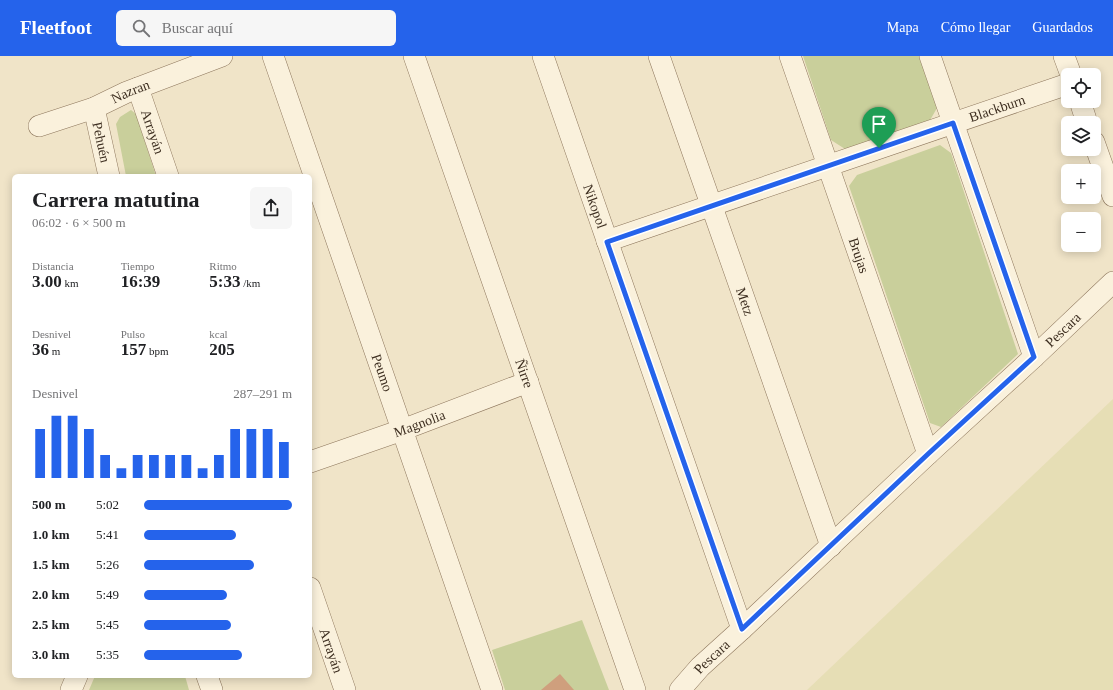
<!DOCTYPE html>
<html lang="es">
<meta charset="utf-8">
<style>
body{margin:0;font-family:Georgia,serif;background:#f6f6f6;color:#202124;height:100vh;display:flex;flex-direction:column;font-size:15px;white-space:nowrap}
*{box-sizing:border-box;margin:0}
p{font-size:13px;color:#757577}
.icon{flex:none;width:22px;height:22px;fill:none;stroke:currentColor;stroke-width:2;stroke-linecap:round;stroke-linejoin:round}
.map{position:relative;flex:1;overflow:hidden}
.panel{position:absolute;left:12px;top:118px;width:300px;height:504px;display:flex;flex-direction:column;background:#fff;border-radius:6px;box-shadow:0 2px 10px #0003}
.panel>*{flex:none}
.buttons{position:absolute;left:1061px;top:12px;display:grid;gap:8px}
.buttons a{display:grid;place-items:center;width:40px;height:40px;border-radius:6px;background:#fff;box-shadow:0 2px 10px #0003;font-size:20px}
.pin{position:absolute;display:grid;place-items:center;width:34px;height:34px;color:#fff;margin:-41px -17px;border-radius:50% 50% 50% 0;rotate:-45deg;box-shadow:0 0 4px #0007}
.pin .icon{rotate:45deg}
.round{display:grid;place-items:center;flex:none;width:42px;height:42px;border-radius:6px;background:#f6f6f6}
.overview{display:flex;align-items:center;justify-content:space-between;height:68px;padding:0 20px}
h1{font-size:22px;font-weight:700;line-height:30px}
.metrics{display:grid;grid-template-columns:repeat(3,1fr);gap:6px;height:68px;padding:4px 20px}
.metrics div{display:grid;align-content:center}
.metrics b{font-size:17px;font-weight:700}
.metrics small{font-size:11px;font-weight:400}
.metrics p{font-size:11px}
.chart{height:112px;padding:8px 20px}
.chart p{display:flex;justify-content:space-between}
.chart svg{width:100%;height:72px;margin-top:4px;stroke:#2563eb;stroke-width:6}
ul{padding:0 20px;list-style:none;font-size:13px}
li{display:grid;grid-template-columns:64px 48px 1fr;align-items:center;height:30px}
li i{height:10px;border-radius:5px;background:#2563eb}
header{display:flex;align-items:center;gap:24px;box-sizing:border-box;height:56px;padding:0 20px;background:#2563eb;color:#fff}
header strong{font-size:19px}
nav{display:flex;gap:22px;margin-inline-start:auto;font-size:14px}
.search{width:280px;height:36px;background:#f6f6f6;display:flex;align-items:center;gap:10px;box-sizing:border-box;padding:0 14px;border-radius:6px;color:#757577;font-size:15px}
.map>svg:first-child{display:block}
.farmland{fill:#e6deb5}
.green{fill:#c9cf9b}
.building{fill:#cf9f7d}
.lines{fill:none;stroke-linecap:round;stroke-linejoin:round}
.minor-casing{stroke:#8d765c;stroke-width:22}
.minor{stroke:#faf1dc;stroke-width:21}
.route-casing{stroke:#fff;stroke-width:8}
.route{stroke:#2563eb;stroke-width:5}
.labels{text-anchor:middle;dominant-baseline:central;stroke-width:3;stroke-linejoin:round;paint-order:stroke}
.street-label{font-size:14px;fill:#3d2e20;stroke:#f7eed8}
</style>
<header>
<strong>Fleetfoot</strong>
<div class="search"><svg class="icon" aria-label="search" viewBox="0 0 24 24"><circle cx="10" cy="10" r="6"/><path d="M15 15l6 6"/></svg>Buscar aquí</div>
<nav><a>Mapa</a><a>Cómo llegar</a><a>Guardados</a></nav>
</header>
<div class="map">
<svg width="1113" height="634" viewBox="0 0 1113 634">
<rect width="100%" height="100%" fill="#f0e4c8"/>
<path class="farmland" d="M1113,343V634H807Z"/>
<path class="green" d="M803,0H919L937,52L929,66L845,93L831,84Z
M131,54L136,58L156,120H126L116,68L120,61Z
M940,89L951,97L1018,298L941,371L930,367L849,130L857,119Z
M582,564L609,634H505L492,594Z
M95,620H185L189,634H89Z"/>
<path class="building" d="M560,618L574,634H541Z"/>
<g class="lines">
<defs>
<g id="minor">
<path id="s1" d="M273,0L492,634"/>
<path id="s2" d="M414,0L635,634"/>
<path id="s3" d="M543,0L742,573"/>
<path id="s4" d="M659,0L831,490"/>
<path id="s5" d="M790,0L928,398"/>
<path d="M930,0L1034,301"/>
<path d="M1064,0L1071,19"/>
<path id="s6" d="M138,32L168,120"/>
<path d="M1080,45L1087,67"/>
<path id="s7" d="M94,52L109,120"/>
<path id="s8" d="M39,70L94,52L127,36L222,0"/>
<path d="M1094,86L1113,140"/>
<path id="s9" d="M607,185L1068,28"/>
<path id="s10" d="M310,406L402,374L528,326"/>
<path id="s11" d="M310,532L345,634"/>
<path d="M207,620L212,634"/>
<path d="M71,634L77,620"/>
<path id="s12" d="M680,634L700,611L742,573L928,398L1034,301L1113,226"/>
</g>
</defs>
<use href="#minor" class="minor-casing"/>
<use href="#minor" class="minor"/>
</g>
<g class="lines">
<defs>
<path id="route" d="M953,67L1034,301L928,398L742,573L607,186Z"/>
</defs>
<use href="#route" class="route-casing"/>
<use href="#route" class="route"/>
</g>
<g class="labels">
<g class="street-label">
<text stroke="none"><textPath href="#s8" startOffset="98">Nazran</textPath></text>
<text stroke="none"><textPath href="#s9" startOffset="412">Blackburn</textPath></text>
<text stroke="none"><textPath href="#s6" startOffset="46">Arrayán</textPath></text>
<text stroke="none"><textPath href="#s7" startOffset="35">Pehuén</textPath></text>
<text stroke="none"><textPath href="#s3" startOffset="159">Nikopol</textPath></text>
<text stroke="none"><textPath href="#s5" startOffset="211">Brujas</textPath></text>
<text stroke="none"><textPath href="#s4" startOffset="260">Metz</textPath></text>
<text stroke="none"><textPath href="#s12" startOffset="526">Pescara</textPath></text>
<text stroke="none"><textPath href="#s1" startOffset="335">Peumo</textPath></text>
<text stroke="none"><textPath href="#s2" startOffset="336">Ñirre</textPath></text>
<text stroke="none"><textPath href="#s10" startOffset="116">Magnolia</textPath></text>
<text stroke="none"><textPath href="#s11" startOffset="66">Arrayán</textPath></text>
<text stroke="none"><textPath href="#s12" startOffset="46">Pescara</textPath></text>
</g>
</g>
</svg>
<div class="buttons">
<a><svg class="icon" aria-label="locate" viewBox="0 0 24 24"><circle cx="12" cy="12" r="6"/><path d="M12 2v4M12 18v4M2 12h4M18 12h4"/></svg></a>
<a><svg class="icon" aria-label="layers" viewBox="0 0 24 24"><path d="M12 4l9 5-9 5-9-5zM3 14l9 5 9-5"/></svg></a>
<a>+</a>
<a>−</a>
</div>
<div class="pin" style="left:879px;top:92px;background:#1e9e55"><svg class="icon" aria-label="arrive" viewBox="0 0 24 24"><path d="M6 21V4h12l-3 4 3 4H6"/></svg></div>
<section class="panel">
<div class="overview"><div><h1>Carrera matutina</h1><p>06:02 · 6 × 500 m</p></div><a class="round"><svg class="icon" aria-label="share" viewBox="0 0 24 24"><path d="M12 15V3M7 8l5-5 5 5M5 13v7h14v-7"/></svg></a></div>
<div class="metrics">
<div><p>Distancia</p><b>3.00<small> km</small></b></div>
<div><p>Tiempo</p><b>16:39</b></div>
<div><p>Ritmo</p><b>5:33<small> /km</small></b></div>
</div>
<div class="metrics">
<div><p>Desnivel</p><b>36<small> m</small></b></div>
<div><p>Pulso</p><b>157<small> bpm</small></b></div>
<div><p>kcal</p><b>205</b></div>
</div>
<div class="chart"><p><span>Desnivel</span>287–291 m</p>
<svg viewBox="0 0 160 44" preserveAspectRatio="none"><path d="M5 44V14M15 44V6M25 44V6M35 44V14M45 44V30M55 44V38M65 44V30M75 44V30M85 44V30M95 44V30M105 44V38M115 44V30M125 44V14M135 44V14M145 44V14M155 44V22"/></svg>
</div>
<ul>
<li><b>500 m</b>5:02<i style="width:100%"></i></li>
<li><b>1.0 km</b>5:41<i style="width:62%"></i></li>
<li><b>1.5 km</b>5:26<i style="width:74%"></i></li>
<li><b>2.0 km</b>5:49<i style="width:56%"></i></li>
<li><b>2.5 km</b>5:45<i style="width:59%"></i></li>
<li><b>3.0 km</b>5:35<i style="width:66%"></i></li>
</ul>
</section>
</div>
